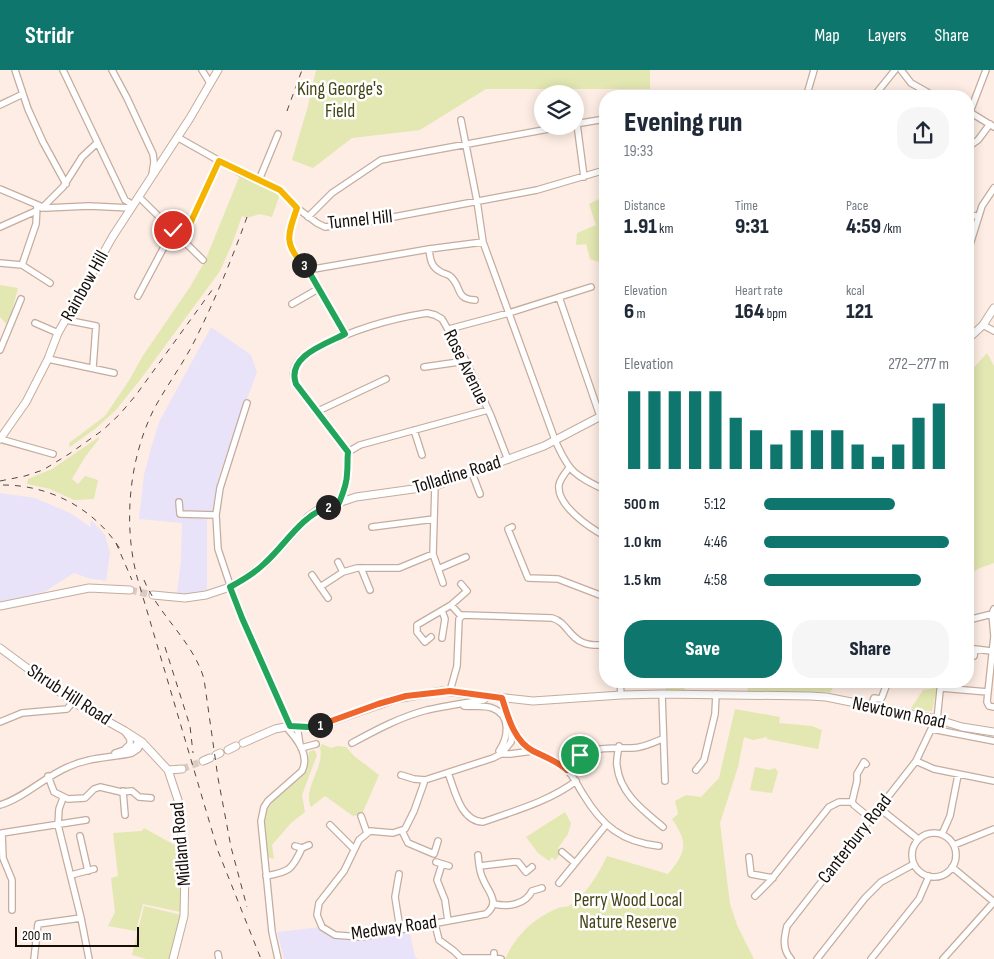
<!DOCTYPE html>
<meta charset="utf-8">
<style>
body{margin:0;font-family:"Sofia Sans Condensed",sans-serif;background:#f6f6f7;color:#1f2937;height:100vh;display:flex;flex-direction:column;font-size:19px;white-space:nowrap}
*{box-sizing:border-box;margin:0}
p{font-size:16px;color:#747a83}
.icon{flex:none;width:28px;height:28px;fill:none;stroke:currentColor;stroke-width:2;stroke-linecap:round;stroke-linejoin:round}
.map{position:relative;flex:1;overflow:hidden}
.details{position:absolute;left:599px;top:20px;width:375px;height:598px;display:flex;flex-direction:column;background:#fff;border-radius:20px;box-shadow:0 2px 12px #0003}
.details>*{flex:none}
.buttons{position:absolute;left:534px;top:15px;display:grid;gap:10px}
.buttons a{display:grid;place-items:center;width:50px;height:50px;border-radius:50%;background:#fff;box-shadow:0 2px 12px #0003;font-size:25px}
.scale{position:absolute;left:15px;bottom:12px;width:124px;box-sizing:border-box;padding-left:5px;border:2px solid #160e09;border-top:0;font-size:14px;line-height:18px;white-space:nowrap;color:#160e09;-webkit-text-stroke:4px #fff;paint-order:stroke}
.pin{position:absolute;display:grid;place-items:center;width:42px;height:42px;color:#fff;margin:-21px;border:2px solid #fff;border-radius:50%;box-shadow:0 1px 5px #0007}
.km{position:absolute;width:25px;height:25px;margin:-12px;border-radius:50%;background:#222;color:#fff;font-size:14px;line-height:25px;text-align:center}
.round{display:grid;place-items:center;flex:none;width:52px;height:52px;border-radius:20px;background:#f6f6f7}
.summary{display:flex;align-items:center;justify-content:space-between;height:85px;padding:0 25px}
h1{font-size:28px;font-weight:800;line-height:38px}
.metrics{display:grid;grid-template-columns:repeat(3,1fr);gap:8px;height:85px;padding:5px 25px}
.metrics div{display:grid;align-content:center}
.metrics b{font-size:21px;font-weight:800}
.metrics small{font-size:14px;font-weight:400}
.metrics p{font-size:14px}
.chart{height:140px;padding:10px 25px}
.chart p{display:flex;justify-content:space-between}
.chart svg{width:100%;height:90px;margin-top:5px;stroke:#0f766e;stroke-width:6}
.button{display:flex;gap:10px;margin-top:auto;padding:10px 25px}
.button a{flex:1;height:58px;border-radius:20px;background:#0f766e;color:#fff;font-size:20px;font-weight:800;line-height:58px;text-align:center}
.button a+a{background:#f6f6f7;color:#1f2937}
ul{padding:0 25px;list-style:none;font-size:16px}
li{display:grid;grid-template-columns:80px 60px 1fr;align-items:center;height:38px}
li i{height:12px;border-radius:6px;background:#0f766e}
header{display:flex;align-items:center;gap:30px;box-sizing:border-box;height:70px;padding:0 25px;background:#0f766e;color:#fff}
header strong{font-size:24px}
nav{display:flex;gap:28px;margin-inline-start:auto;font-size:18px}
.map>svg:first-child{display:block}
.industrial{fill:#e8e3f9}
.green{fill:#e3e7b2}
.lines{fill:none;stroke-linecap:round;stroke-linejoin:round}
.major-tunnel{stroke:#daccc3;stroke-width:7;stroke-dasharray:7 3.5;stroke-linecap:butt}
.minor-casing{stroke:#c5ac9e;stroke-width:8}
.major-casing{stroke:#c5ac9e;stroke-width:9}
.minor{stroke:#fff;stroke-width:5.5}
.major{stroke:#fff;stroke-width:7}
.rail{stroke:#534943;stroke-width:1;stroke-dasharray:6 6;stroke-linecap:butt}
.split-1-casing{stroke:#fff;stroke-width:10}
.split-2-casing{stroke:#fff;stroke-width:10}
.split-3-casing{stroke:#fff;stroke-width:10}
.split-4-casing{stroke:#fff;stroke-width:10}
.split-1{stroke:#f0652b;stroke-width:6}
.split-2{stroke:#22a559;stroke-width:6}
.split-3{stroke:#22a559;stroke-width:6}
.split-4{stroke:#f5b400;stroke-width:6}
.labels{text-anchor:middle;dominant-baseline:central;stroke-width:5;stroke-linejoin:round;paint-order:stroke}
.park-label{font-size:19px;fill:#444618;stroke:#fff}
.street-label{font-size:19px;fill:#160e09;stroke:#fff}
</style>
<header>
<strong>Stridr</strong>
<nav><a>Map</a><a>Layers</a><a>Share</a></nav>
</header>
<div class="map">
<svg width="994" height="889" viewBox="0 0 994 889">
<rect width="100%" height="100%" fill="#fdede4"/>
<path class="industrial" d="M211,257L251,285L257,302L219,405L212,448L207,449V521L179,525L177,523L181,490L182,453L139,449L144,405L151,378L160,350Z
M0,423L35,428L72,444L90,457L91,450L105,465L110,483L106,511L88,508L74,503L44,522L0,532Z
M322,857L335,865L360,867L409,858L415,887L418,889H284L277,862Z"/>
<path class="green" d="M316,0H650V19H486L420,60L352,68L313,98L292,90L308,36Z
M240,105L280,124L272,147L260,144L247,148L242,146L232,174L220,201L140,310L115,341L95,359L70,377L69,373L105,346L130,309L142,287L190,217L205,191Z
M605,126V194L590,189L586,174L576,175L577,163L596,155L589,134Z
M0,215L18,218L11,245L6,254L0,247Z
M987,283L994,296V493L980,498L968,505V304Z
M99,367V369L85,387L72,409L78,414L85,406L98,410L94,429L74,430L50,419L27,414L28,409L52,399Z
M664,611H682L685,620L666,621Z
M750,611H835L831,622L747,621Z
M937,618L932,641L917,640L911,638L923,620Z
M735,639L780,647L779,653L812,656L822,660L818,679L767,669V667L753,670L744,667L738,697L720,753L730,834L737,855L754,889H505C516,866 532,849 556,839C561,836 566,838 570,835C587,824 599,803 607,786L668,804C687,782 688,772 672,749L678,744L675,731L686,725L701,727L719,708Z
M322,674L331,678L338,676L346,677L354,686L379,705L362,744L353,746L325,726L311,737C302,718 325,698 320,678Z
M313,680L315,681L317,685L302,725L305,742L291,753L272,775L274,789L268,787C267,774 262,757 266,744C272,726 291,717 303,704C308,699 308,689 309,682Z
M755,697L770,700L775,698L778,702L772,723L750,720Z
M565,742L571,753L568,764L558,778L562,782L555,790L552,787L549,791L538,783L526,767Z
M144,758L180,778L181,842L143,834L136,861L108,856L115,842L111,808L118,806L113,763L142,761Z
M144,836L181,845L171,889H146L132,885Z"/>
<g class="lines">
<path class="major-tunnel" d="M130,520L153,525
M182,699L203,691"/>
<defs>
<path id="minor" d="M15,0L28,39L43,72L66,114
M63,0L125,130L133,135
M112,0L127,28L153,84L154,92L152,105
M202,0L210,13
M901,0L911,13L934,26
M807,24L814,0
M874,26L895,0
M0,35L23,24
M968,41L994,57
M970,42L986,0
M461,50L477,131L483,172L555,370C569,402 574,405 605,420
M575,54L605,49
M577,54L584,107
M177,67L239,102L280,120L297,138L317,153L325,157L367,152L537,120L605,100
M968,77L978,70L990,54
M259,110L278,64
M0,119L45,138L89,136L131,138
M139,127L203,190
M42,138L63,117L82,87L97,73
M297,138C286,171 284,174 308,200L429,179L483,172
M968,145L977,146
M308,147L332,123L381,90L565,56
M0,157L36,141
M183,169L219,91
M429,179C430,189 431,197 441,202C444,204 449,204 451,207C462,217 455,229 475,230
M968,181L982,136L994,118
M0,193L22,195L50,213
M22,195L36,154L37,136
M308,200L345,264
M138,226L173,160
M559,227L600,346
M292,234L318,219
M66,250L96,256L93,297
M35,253L58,263
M983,255L994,261
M449,259L509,243L591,217
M0,280L21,229
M48,289L114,303
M424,297L466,291
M247,333L220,418L216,445L218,479L235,530L290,656
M316,342L386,309
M414,360L422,385
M0,369L53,384
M348,382L360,375L488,340
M569,398C565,403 560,409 559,415C556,435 590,458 605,466
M472,403L480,424
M435,416L433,484L443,513
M179,432L180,444L216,445
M339,433C343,423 347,414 347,404C348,396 347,390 348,382L296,314C293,307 292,302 296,295C300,286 312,281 320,277C354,259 389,249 427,243L435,245L442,249L466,291L491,346L508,390
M372,457L434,449
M512,457L508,459L528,508L558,509L605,527
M338,492L343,502
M361,498L370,520
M438,499L466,487
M312,505L328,528
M320,517L343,502L357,498H399L433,484
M451,535L461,546
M968,550L992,544L994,539
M431,567L425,572L417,562V555L451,535L467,521L461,514
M442,568L445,549L442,541
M974,586L975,579L991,581
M620,611L621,625
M941,618L988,622L994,566L992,544
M450,621L457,596L459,549L463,545L552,548C567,552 569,568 584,573C591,576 598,575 605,575
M988,622L987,632L989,636L994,637
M662,624L665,711
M502,628C508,647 514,669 532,680C544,687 556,689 566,699C574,706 577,715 583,724C602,756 622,772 659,776
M464,636C473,637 484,635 492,638C512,645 508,668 499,681L501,684
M871,637L874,628L881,629L882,627L888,611
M937,650L941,611
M0,652L22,643L67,639L73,632
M297,656L300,675
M932,659L994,671
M352,673C376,660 400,647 427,640C445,636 465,633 484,630L489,626
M619,676C618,682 616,690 617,696C620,724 644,741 663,757
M301,678L316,674
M126,682L135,676L139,670
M115,683L124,680L130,674V669L125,662
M501,684L511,672L512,660
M916,691L934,699L994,711
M567,700C585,675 604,678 632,678C642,678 653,673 662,669
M696,700L704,690L715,644L716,624
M448,703C455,720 460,751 483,752C514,741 550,731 576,711
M401,705L414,709L425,710L493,688L501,684H510L533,681
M48,706L54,722L68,729L85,728L94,719L100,717L121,722L132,721L139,727L151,728
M425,710L414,741L405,759L393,763L370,761L359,770L344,801L319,833L317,845L322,857L335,865L361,867L486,844C501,832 488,822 483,809C479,802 479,793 478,785
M123,721L125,745
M63,728L59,739L58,755L81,848L89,889
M852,732L857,711V704L864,692L866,694
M0,735C24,728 44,707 68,697C89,687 111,688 132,683L138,679L142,672
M879,738L918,769
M361,746L367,763
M330,755L354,779
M402,761L408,773L434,784L438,771
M912 785a22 22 0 1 1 44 0a22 22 0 1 1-44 0Z
M942,764L950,746L958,705
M80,766L88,801
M954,775L994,759
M295,776L302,778L309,775
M562,782L575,793
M749,787L751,804L773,808
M436,792L449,796
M442,794L437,810L445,830L448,851
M480,796L513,792H518L526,802L532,797
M952,797L994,832
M399,804L395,827L400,859
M71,805L94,799
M266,806C289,802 292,800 302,778
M559,813L606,755
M755,826L770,811L829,737L839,732H852L854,735L870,748
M494,834C508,837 525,835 532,821L542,818
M12,840V810L3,788L2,763L86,750
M435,854L439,870L454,881L462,889
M494,883V888L501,889
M218,884L219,889
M462,888H494
M34,889L38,854L81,848
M278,889L272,862L261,751L264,737L268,731L302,701C310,685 297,669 286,657
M791,889C782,879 784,868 787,856L916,691L936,649
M817,889L865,828L881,812L914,794
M871,889L919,829L929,806
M943,889L994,832"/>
<path id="major" d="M968,269L983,255L994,238
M0,369L26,332L48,289L58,263L113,166L190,48L218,0
M153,525L185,528L206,525L230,517L244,509L266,493L308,447L318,440L356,427L435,416L544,376L605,344
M0,536L89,518L130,520
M0,578L73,632L125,661L142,672L168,700L178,730L185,800L184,846L173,889
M243,673L275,659L290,656L305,657L321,655L396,629L442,621L533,631L621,625L662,624L810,626L826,627L936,649L962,657L994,662
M228,680L236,676
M216,685L220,683
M203,691L210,688
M168,700L182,699"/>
</defs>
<use href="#minor" class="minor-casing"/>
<use href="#major" class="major-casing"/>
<use href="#minor" class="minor"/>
<use href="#major" class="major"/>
<path class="rail" d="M287,41L302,0
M247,147C232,189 215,230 195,270C183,294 167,315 154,339C129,389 123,453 137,507L218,781L261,889
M0,411L25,406L43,400L69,384L103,360L120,344L136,325L215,216
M3,415C50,415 95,439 120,479
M116,473L132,510
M144,510C159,546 193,571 204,609L218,708L231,777L247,837
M165,577L190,656L193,683"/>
</g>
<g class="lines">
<defs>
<path id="split-1" d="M320,655L378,634L406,626L450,621L502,628C508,647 514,671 533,681C545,687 557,691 567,700L580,685"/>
<path id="split-2" d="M320,655L308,657L290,656L242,548L230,517C243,510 255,503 265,493C286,474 301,446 328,437"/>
<path id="split-3" d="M304,195L308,200L345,264C326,274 286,286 296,314L348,382C347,390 348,396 347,404C347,414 343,423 339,433L328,437"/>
<path id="split-4" d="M173,160L183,169L219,91L280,120L297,138C288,164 283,174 304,195"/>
</defs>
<use href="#split-1" class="split-1-casing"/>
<use href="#split-2" class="split-2-casing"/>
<use href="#split-3" class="split-3-casing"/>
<use href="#split-4" class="split-4-casing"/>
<use href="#split-1" class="split-1"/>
<use href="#split-2" class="split-2"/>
<use href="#split-3" class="split-3"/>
<use href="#split-4" class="split-4"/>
</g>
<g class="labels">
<g class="park-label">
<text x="340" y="19">King George's<tspan x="340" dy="22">Field</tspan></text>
<text x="628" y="830">Perry Wood Local<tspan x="628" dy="22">Nature Reserve</tspan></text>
</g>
<g class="street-label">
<text transform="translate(360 150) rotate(-6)">Tunnel Hill</text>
<text transform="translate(85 216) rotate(-61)">Rainbow Hill</text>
<text transform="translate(466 297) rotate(64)">Rose Avenue</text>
<text transform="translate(457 405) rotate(-17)">Tolladine Road</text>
<text transform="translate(69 625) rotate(33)">Shrub Hill Road</text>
<text transform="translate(899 643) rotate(12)">Newtown Road</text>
<text transform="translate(855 769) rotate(-52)">Canterbury Road</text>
<text transform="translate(181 774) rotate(-95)">Midland Road</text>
<text transform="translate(394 858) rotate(-8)">Medway Road</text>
</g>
</g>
</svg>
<div class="buttons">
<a><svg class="icon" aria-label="layers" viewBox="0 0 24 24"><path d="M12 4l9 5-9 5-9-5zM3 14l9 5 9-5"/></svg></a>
</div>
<div class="scale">200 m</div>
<div class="pin" style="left:580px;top:685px;background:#1e9e55"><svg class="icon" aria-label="arrive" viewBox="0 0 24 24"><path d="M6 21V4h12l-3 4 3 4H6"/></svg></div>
<div class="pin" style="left:173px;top:160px;background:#d93025"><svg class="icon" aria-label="check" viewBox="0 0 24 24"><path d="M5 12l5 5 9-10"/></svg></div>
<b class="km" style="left:320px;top:655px">1</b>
<b class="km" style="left:328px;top:437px">2</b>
<b class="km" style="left:304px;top:195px">3</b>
<section class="details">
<div class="summary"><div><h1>Evening run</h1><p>19:33</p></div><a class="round"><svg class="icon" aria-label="share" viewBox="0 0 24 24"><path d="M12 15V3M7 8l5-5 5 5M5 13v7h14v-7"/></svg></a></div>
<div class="metrics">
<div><p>Distance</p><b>1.91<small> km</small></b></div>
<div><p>Time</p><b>9:31</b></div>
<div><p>Pace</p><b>4:59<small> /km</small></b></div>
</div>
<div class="metrics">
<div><p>Elevation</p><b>6<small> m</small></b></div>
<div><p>Heart rate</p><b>164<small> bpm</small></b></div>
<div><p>kcal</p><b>121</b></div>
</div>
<div class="chart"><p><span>Elevation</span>272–277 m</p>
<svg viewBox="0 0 160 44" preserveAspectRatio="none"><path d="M5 44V6M15 44V6M25 44V6M35 44V6M45 44V6M55 44V19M65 44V25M75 44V32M85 44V25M95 44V25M105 44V25M115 44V32M125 44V38M135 44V32M145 44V19M155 44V12"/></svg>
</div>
<ul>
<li><b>500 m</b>5:12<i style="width:71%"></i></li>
<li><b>1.0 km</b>4:46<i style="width:100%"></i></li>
<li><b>1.5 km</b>4:58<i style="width:85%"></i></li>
</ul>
<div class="button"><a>Save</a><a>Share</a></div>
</section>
</div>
